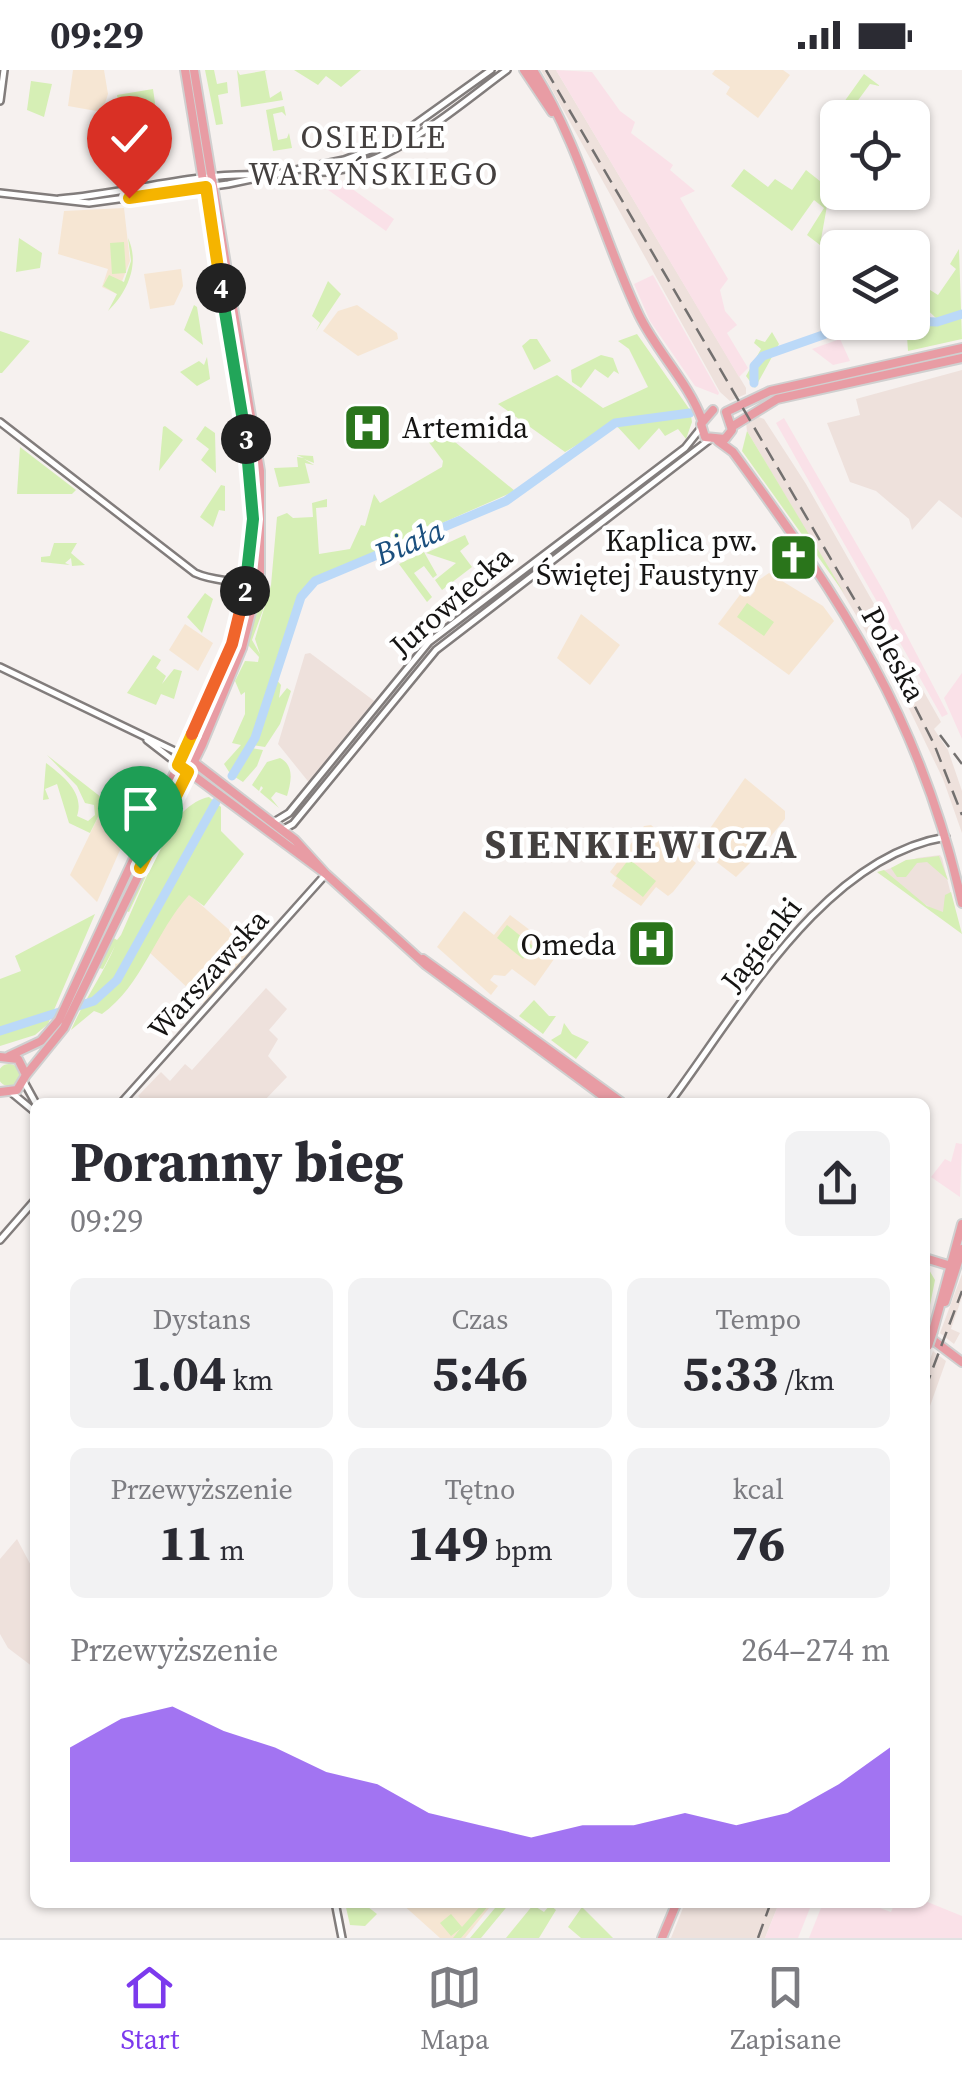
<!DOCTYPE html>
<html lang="pl">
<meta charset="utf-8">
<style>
body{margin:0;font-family:"Source Serif 4",serif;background:#f2f2f3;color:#2b2b33;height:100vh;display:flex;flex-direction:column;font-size:38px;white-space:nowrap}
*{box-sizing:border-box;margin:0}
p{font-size:32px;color:#7c7c81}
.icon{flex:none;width:55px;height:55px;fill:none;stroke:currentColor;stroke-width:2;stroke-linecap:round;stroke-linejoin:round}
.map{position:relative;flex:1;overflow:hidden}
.panel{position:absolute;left:30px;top:1028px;width:900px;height:810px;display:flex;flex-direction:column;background:#fff;border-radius:15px;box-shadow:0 2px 8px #0004}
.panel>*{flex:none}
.controls{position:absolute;left:820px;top:30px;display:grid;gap:20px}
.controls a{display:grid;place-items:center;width:110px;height:110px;border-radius:15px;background:#fff;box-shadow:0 2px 8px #0004;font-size:50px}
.pin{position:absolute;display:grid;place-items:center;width:85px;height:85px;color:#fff;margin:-102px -42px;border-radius:50% 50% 50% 0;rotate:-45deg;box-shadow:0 0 10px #0007}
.pin .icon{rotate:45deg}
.km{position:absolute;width:50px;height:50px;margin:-25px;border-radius:50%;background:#222;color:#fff;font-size:28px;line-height:50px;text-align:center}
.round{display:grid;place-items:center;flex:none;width:105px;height:105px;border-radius:15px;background:#f2f2f3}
.headline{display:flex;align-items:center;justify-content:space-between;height:170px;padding:0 40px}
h1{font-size:55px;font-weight:700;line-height:75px}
.metrics{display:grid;grid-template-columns:repeat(3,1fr);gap:15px;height:170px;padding:10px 40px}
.metrics div{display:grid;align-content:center;border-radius:15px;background:#f2f2f3;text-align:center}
.metrics b{font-size:50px;font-weight:700}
.metrics small{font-size:28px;font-weight:400}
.metrics p{font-size:28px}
.chart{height:280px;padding:20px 40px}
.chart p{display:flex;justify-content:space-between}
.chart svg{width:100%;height:180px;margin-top:10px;fill:#7c3aed;opacity:.7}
.status{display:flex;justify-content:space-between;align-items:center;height:70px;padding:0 50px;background:#fff;direction:ltr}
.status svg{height:28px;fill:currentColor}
.tab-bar{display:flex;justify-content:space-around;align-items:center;height:140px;border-top:2px solid #e1e1e2;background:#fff;font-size:28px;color:#7c7c81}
.tab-bar a{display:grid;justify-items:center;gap:5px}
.tab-bar .active{color:#7c3aed}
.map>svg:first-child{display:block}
.built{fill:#eee1dc}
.industrial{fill:#fae1e8}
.education{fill:#f6e6d3}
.green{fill:#d6efb5}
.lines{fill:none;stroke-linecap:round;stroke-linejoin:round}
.river{stroke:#bbd9f8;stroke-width:9}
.minor-casing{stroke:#827d7c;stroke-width:10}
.major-casing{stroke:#d0d0d0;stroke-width:12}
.minor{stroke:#fff;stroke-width:5}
.major{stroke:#e89ca4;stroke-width:8}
.rail{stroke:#73706f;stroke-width:2.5;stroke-dasharray:15 8;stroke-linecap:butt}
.major-bridge-casing{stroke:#d0d0d0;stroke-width:12;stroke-linecap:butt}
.major-bridge{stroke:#e89ca4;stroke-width:8}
.split-1-casing{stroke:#fff;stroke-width:20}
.split-2-casing{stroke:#fff;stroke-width:20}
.split-3-casing{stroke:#fff;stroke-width:20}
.split-4-casing{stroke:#fff;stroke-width:20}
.split-5-casing{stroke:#fff;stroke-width:20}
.split-1{stroke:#f5b400;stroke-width:12}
.split-2{stroke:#f0652b;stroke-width:12}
.split-3{stroke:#22a559;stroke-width:12}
.split-4{stroke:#22a559;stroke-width:12}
.split-5{stroke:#f5b400;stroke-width:12}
.labels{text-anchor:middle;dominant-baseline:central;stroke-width:9;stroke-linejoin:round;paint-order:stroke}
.poi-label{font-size:30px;fill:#151413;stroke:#fff;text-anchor:end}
.street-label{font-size:30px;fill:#151413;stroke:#fff}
.neighbourhood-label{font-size:32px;letter-spacing:2.5px;fill:#44403f;stroke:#fff}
.water-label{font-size:32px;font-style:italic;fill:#1b4f7e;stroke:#fff}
.district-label{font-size:40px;font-weight:bold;letter-spacing:2.5px;fill:#44403f;stroke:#fff}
</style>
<div class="status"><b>09:29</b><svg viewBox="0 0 49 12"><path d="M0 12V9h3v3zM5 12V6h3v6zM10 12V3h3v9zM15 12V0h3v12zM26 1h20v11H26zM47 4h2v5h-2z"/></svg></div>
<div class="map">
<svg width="962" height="1868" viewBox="0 0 962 1868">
<rect width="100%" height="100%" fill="#f6f1ef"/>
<path class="built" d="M541,0H556L746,318V324L730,331L720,322Z
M962,300V448L939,430L912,460L909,449L876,421L850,412L827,353L860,345L856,329Z
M756,346L764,349L806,414L941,652L934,659L948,680L962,721V763L943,709L898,616L747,361L746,352Z
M310,583L377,633L311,715L278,674L305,584Z
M940,785L942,788L959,857L878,803L917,788Z
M266,918L287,939L269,960L278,969L268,986L287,1007L263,1032H144L138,1026L161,1002L170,1011L185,994L192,1000Z
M962,1204V1227L951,1259L960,1263L954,1274L940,1263Z
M933,1281L946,1291L925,1350V1303Z
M17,1469L35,1503L33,1597L8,1578L0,1564V1489Z
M685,1833H779L765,1868H671Z"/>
<path class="industrial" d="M556,0L592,2L620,41L635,52L631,63L673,95L670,100L695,121L680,128L728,209L720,220L725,241L737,255L727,263L748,298L739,307Z
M333,105L394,149L386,161L324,117Z
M653,205L719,323L718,325L695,316L650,251L634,214Z
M840,269L850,291L833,295L812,279Z
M784,348L883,520L948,644L942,647L776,353Z
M962,603V669L944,628Z
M956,1073L962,1074L960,1127L931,1107L945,1089L951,1092Z
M925,1831L962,1846V1868H809L823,1833H866L891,1842L895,1833Z
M779,1833H812L798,1868H765Z"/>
<path class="education" d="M73,0H104L108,24L102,42L68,36Z
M715,0H783L790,5L758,48L726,24L730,17L712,4Z
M124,138L130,191L117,224L102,217L108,199L58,184L64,141Z
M181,199L183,216L174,235L150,239L144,204Z
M357,235L397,263L398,269L358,286L323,261L338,241Z
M769,503L823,536L834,551L789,605L718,554L742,522L750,527L755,521L753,514Z
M581,544L620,575L590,615L557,588Z
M185,554L213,573L198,601L169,580Z
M745,708L785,741V749L762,777L754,772L747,783L754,789L736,807L697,777Z
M106,731L136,744L97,832L70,805Z
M651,755L696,793L673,822L668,826L656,817L641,836L612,816L617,808L610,802L644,756Z
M189,824L252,880L204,933L150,883L166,850Z
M464,841L494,865L510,845L559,882L535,916L512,899L505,906L494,905L490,910L498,916L491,925L437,877Z
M401,1833H493L465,1868H440Z"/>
<path class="green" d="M205,0H214L217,14L227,12L228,23L218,25L223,54L216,55Z
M237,0L240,5L268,0L265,1L270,28L281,21L283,30L241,37Z
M294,0H361L341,17L326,6L318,15Z
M864,4L880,16L870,14L848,44L839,39Z
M31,11L52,14L44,47L27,40Z
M153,19L156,40L162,44L121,50L117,25Z
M284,36L286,46L282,42L273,44L278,70L287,68L289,63L292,78L273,81L266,40Z
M744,99L768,117L775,109L792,120L806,100L830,119L820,175L807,165L824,138L814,130L792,161L731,116Z
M19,168L42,183L40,198L16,202Z
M128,168C140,193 128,222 108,241L117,224L103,216L109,205L124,212L131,191Z
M124,172L126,203L112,204L110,173Z
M959,179L962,269L908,281L906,253L938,250L913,226L927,218L938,225L956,199L950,194Z
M328,211L341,224L316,261L320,253L312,246Z
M194,235L197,237L203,275L184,260Z
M0,261L30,271L2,303H0Z
M772,262L779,274L755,318L746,306L761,279L754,273L756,269L765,272Z
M637,264L690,340L692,352L686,369L678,359L665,366L659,358L639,380L614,353L565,382L498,334L557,305L603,338L648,317L629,279L618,271Z
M530,269H537L551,291L534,300L522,276Z
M962,282L774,327L773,324Z
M601,285L613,288L619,304L614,301L608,308L595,299L581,318L572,312L571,300Z
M207,287L210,309L197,316L180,302L199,291L204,295Z
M165,356L183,370L159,401L163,357Z
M205,356L215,363L216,403L201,390L209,379L196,369Z
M747,361L844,523L742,381Z
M444,363L515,421L324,505C284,530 271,620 255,663C249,678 239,692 231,705L224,694L241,675L232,673L245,644V622L241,625L235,611L245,591L258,592L259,587L248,575L264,504L263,540L252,570L260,584L255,569L271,515L277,447L287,443L293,448L313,447L312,433L327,429V437L316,438L319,484L350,479L361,455L365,456L374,424L380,433L442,397L443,391L428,371Z
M20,377L76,420L72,424H17Z
M297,385L313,386L314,393L304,389L314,395L305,393L310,413L279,417L274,398L298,397L297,387L304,388Z
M221,415L225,416V441L219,440L213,457L200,447Z
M465,465L469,474L460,481L472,497L442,520L435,510L456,493L426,483Z
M54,473H77L71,483L85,495L72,496L71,488L65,493L70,495L41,492V487L50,486Z
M424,482L437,505L433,508L424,496L414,503L432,527L427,532L399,494Z
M238,521C241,556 199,637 184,672L179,676L221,578Z
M205,523L213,529L202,563L187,547Z
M747,533L774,552L764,566L737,547Z
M153,585L161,590L156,598L166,606L162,614L174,599L182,601L174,629L161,624L156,635L127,623Z
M275,608L281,615L279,628L287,618L291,621L280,654L265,677L253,675Z
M251,678L263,680L257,696L243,712L235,707Z
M47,685L106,731L90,763L69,753L57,714L45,719L49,729L43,730L46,693C63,706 85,723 77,746L88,751L95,745L94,735L85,733L77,716Z
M280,688C295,696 291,712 287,726L276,722L271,728L279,738L260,722L263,718L261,716L259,721L252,715L267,692Z
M209,727L221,737V761L244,784L204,836L189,825C156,861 142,916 102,944L94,941L71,960C84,930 102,906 115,876L103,899L99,898L110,866L117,870L121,865L156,785L129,842L124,840C141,807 172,733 209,727Z
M939,786L948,810L927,792L917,793L906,807H897L891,798L906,790Z
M629,789L656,811L643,827L616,806Z
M884,800L927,836L943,842L945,825L951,822L962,864L877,802Z
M95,844L48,954L35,965L0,976V909L21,901L15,886Z
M507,855L533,876L523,889L497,868Z
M534,930L549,946H556L543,964L519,946Z
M564,953L572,964L589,972L576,989L551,970L561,964Z
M-2 1005a11 11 0 1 1 22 0a11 11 0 1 1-22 0Z
M925,1193L935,1210L926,1255L925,1254Z
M500,1832L510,1833L481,1868H470Z
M345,1833H363L377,1844L365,1856L350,1855Z
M483,1833L489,1835L461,1868H453L460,1859L451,1866L440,1853L451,1844L462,1857Z
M533,1835L544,1842L550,1835L556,1840L539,1868H506Z
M582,1837L613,1868H581L568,1857Z"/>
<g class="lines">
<path class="river" d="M912,251L937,252L962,244
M754,313V296L763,286L860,252
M232,706L255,668L301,527L315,511L506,431L615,353L690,343
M0,961L94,931L117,910L216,732"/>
<defs>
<path id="minor" d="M0,31L4,0
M304,101C372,113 456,37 507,0
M0,123L89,133L228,114L344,90L389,73L491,0
M59,129C125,124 193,102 260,105
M0,352L195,503C217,513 237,508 257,520
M0,597L183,685
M147,670L178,694
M274,752L289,743L429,572L685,378L701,358
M282,760L293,754L436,580L709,370
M24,1012L35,1032
M12,1023L35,1042
M122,1032L326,804
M670,1032C739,940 823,787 946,767
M0,1170L35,1130
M335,1832L342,1868"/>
<path id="major" d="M524,0L552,42
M533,0C581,76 601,165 639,245C657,282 688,312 702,350
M713,340L701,354L705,367L725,369L732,360L726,342
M726,342L770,321L962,278
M733,356L777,329L962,288
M718,371L733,382C843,532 921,649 962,833
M191,690L295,770L325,803
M186,700L326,804L426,895L611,1032
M423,889L621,1032
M9,986L41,971L59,950C90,883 121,815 153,748C206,637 265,527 250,399L185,0
M0,987L18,989L26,1005L17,1020L0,1022
M26,1005L64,958L202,675L242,578L260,506V401L194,0
M925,1188L951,1196
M945,1232L962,1179
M933,1261L962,1154
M925,1264L962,1292
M662,1868L677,1832"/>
</defs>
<use href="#minor" class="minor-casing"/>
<use href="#major" class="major-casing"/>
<use href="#minor" class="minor"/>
<use href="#major" class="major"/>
<path class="rail" d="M546,0L903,613L934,674L962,745
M940,665L962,694
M925,1319L962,1221
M758,1868L771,1832"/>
<defs>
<path id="major-bridge" d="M928,1276L933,1261"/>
</defs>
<use href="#major-bridge" class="major-bridge-casing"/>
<use href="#major-bridge" class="major-bridge"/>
</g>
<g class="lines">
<defs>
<path id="split-1" d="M140,798L188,702L178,695L192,664"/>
<path id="split-2" d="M192,664L232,574L245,521"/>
<path id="split-3" d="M245,521L253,449L246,369"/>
<path id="split-4" d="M221,218L246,369"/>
<path id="split-5" d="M129,128L206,117L221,218"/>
</defs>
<use href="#split-1" class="split-1-casing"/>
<use href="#split-2" class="split-2-casing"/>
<use href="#split-3" class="split-3-casing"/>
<use href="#split-4" class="split-4-casing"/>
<use href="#split-5" class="split-5-casing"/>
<use href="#split-1" class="split-1"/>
<use href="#split-2" class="split-2"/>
<use href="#split-3" class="split-3"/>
<use href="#split-4" class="split-4"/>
<use href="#split-5" class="split-5"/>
</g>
<defs>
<symbol id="hospital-square" viewBox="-11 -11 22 22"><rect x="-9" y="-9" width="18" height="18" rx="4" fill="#2a751b" stroke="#fff"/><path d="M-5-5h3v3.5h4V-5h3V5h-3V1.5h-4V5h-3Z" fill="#fff"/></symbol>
<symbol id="church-square" viewBox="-11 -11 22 22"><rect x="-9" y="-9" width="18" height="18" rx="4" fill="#2a751b" stroke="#fff"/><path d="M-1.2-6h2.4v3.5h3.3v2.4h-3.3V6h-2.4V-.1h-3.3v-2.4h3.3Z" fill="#fff"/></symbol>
</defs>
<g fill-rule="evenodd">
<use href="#hospital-square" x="340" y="330" width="55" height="55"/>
<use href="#church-square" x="766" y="460" width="55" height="55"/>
<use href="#hospital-square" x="624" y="846" width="55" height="55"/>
</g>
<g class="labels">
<g class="poi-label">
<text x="402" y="357" text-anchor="start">Artemida</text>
<text x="758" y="470">Kaplica pw.<tspan x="758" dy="34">Świętej Faustyny</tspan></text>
<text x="616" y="874">Omeda</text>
</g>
<g class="street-label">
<text transform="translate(451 531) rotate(-41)">Jurowiecka</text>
<text transform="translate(894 584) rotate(62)">Poleska</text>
<text transform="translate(761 874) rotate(-52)">Jagienki</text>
<text transform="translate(208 904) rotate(-48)">Warszawska</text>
</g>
<g class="neighbourhood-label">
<text x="374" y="67">OSIEDLE<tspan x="374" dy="37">WARYŃSKIEGO</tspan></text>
</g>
<g class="water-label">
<text transform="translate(409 472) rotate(-23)">Biała</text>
</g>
<g class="district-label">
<text x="642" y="774">SIENKIEWICZA</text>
</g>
</g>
</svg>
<div class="controls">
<a><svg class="icon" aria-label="locate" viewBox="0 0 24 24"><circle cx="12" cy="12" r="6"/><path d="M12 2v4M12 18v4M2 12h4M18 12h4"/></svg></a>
<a><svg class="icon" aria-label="layers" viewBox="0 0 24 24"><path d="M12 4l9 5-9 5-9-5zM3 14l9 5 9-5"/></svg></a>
</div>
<div class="pin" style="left:140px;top:798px;background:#1e9e55"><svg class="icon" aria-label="arrive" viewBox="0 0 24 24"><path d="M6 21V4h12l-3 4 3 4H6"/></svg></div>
<div class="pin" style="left:129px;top:128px;background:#d93025"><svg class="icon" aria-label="check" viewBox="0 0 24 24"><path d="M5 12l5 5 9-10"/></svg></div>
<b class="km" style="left:245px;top:521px">2</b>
<b class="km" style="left:246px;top:369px">3</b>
<b class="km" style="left:221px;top:218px">4</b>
<section class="panel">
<div class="headline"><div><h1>Poranny bieg</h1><p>09:29</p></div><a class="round"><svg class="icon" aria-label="share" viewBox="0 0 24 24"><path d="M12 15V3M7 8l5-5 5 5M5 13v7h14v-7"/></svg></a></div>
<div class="metrics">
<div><p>Dystans</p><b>1.04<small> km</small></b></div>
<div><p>Czas</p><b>5:46</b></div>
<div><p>Tempo</p><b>5:33<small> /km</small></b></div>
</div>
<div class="metrics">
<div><p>Przewyższenie</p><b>11<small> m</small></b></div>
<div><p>Tętno</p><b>149<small> bpm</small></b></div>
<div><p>kcal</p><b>76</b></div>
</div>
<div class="chart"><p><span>Przewyższenie</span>264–274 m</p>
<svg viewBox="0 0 160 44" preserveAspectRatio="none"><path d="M0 44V16L10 9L20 6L30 12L40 16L50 22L60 25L70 32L80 35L90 38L100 35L110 35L120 32L130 35L140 32L150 25L160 16V44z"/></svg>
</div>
</section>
</div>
<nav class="tab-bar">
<a class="active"><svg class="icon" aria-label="home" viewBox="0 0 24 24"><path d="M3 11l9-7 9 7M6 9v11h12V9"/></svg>Start</a>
<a><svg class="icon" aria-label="map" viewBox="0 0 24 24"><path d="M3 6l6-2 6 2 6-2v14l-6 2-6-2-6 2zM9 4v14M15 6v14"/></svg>Mapa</a>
<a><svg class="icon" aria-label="saved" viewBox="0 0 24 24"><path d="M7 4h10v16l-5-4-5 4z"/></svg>Zapisane</a>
</nav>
